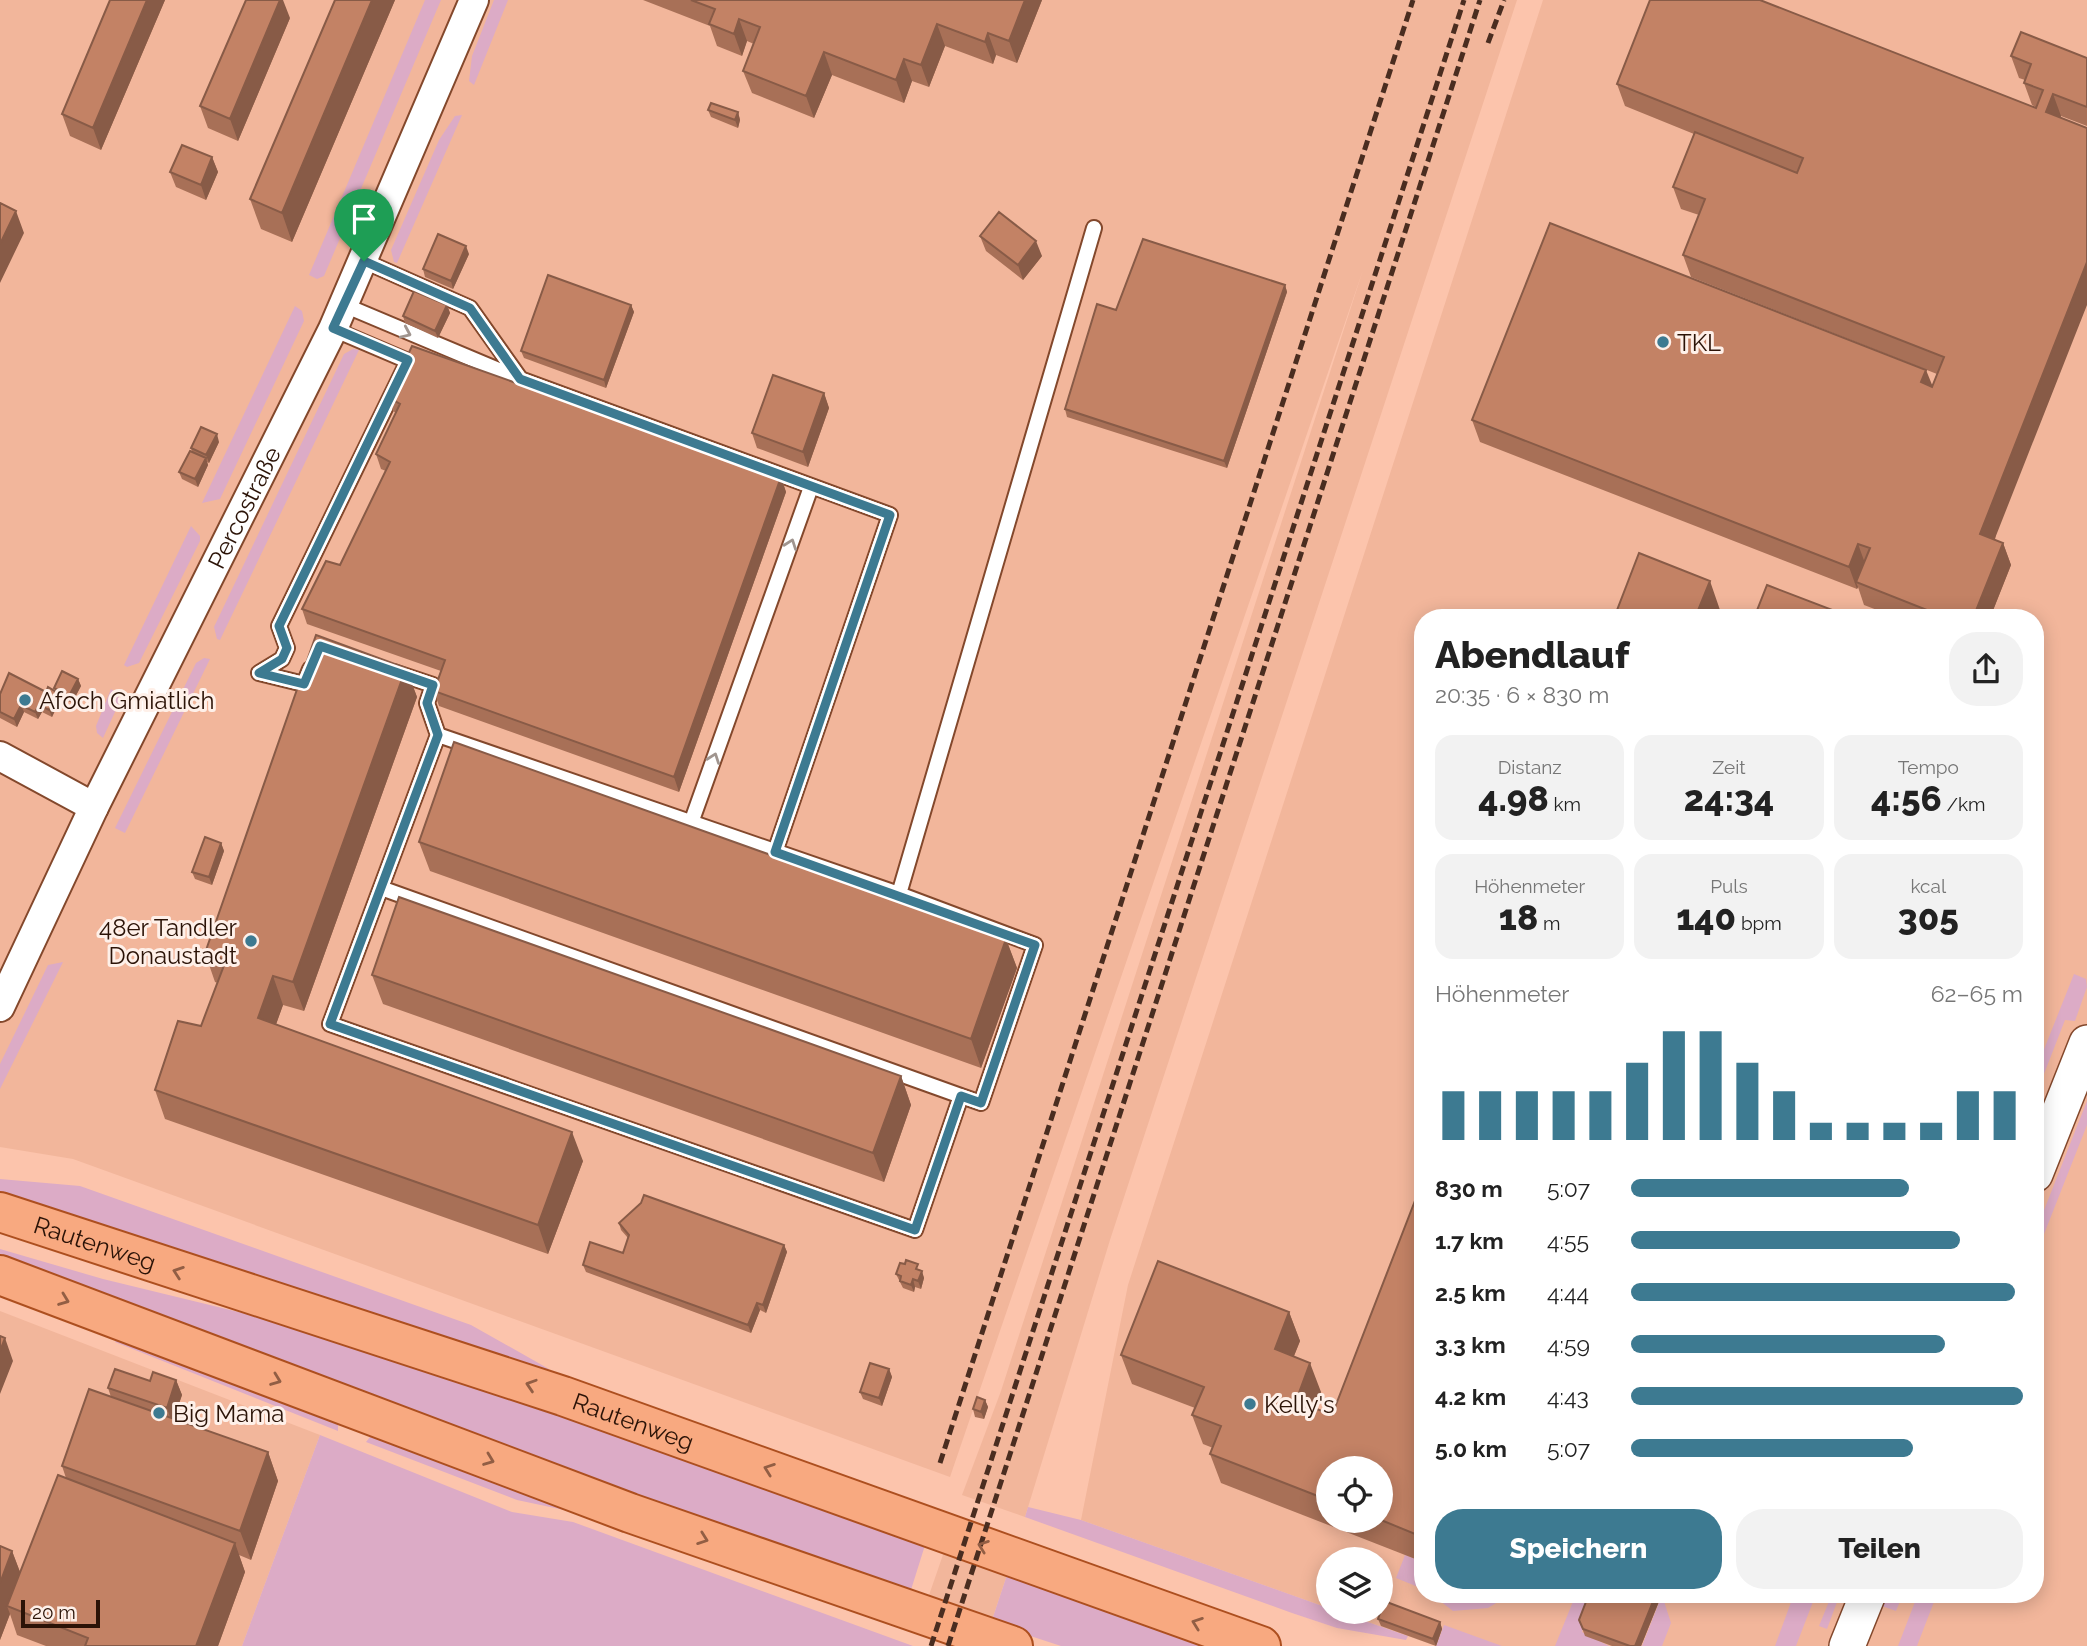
<!DOCTYPE html>
<html lang="de">
<meta charset="utf-8">
<style>
body{margin:0;font-family:Raleway,sans-serif;background:#f2f2f2;color:#222;height:100vh;display:flex;flex-direction:column;font-size:26px;white-space:nowrap}
*{box-sizing:border-box;margin:0}
p{font-size:23px;color:#767676}
.icon{flex:none;width:38px;height:38px;fill:none;stroke:currentColor;stroke-width:2;stroke-linecap:round;stroke-linejoin:round}
.map{position:relative;flex:1;overflow:hidden}
.drawer{position:absolute;left:1414px;top:609px;width:630px;height:994px;display:flex;flex-direction:column;background:#fff;border-radius:28px;box-shadow:0 4px 18px #0003}
.drawer>*{flex:none}
.buttons{position:absolute;left:1316px;top:1456px;display:grid;gap:14px}
.buttons a{display:grid;place-items:center;width:77px;height:77px;border-radius:50%;background:#fff;box-shadow:0 4px 18px #0003;font-size:35px}
.scale{position:absolute;left:21px;bottom:18px;width:79px;box-sizing:border-box;padding-left:7px;border:4px solid #2b1307;border-top:0;font-size:19px;line-height:24px;white-space:nowrap;color:#2b1307;-webkit-text-stroke:5px #fef0e9;paint-order:stroke}
.pin{position:absolute;display:grid;place-items:center;width:60px;height:60px;color:#fff;margin:-72px -30px;border-radius:50% 50% 50% 0;rotate:-45deg;box-shadow:0 0 7px #0007}
.pin .icon{rotate:45deg}
.round{display:grid;place-items:center;flex:none;width:74px;height:74px;border-radius:28px;background:#f2f2f2}
.head{display:flex;align-items:center;justify-content:space-between;height:119px;padding:0 21px}
h1{font-size:38px;font-weight:800;line-height:52px}
.figures{display:grid;grid-template-columns:repeat(3,1fr);gap:10px;height:119px;padding:7px 21px}
.figures div{display:grid;align-content:center;border-radius:18px;background:#f2f2f2;text-align:center}
.figures b{font-size:35px;font-weight:800}
.figures small{font-size:19px;font-weight:400}
.figures p{font-size:19px}
.chart{height:196px;padding:14px 21px}
.chart p{display:flex;justify-content:space-between}
.chart svg{width:100%;height:126px;margin-top:7px;stroke:#3d7a91;stroke-width:6}
.action{display:flex;gap:14px;margin-top:auto;padding:14px 21px}
.action a{flex:1;height:80px;border-radius:28px;background:#3d7a91;color:#fff;font-size:28px;font-weight:800;line-height:80px;text-align:center}
.action a+a{background:#f2f2f2;color:#222}
ul{padding:0 21px;list-style:none;font-size:23px}
li{display:grid;grid-template-columns:112px 84px 1fr;align-items:center;height:52px}
li i{height:18px;border-radius:9px;background:#3d7a91}
.map>svg:first-child{display:block}
.built{fill:#f2b69b;fill-rule:evenodd}
.green{fill:#dcabc6}
.lines{fill:none;stroke-linecap:round;stroke-linejoin:round}
.service-casing{stroke:#83482c;stroke-width:18}
.minor-casing{stroke:#83482c;stroke-width:32}
.tertiary-casing{stroke:#83482c;stroke-width:38}
.primary-casing{stroke:#ad4f1f;stroke-width:42}
.service{stroke:#fff;stroke-width:14}
.minor{stroke:#fff;stroke-width:28}
.tertiary{stroke:#fff;stroke-width:35}
.primary{stroke:#f8a980;stroke-width:38}
.rail{stroke:#4a2d20;stroke-width:5;stroke-dasharray:10 5;stroke-linecap:butt}
.wall{fill:#a87057;fill-rule:evenodd}
.shaded-wall{fill:#885b47}
.building{fill:#c38265;stroke:#885b47;stroke-width:2}
.oneway{stroke:#a0958f}
.oneway2{stroke:#925e44}
.route-casing{stroke:#fff;stroke-width:14}
.route{stroke:#3d7a91;stroke-width:9}
.poi-dot{fill:#3d7a91;stroke:#fef0e9;stroke-width:2.5}
.labels{text-anchor:middle;dominant-baseline:central;stroke-width:6;stroke-linejoin:round;paint-order:stroke}
.poi-label{font-size:24px;fill:#2b1307;stroke:#fef0e9;text-anchor:start}
.street-label{font-size:24px;fill:#2b1307;stroke:#fef0e9}
</style>
<div class="map">
<svg width="2087" height="1646" viewBox="0 0 2087 1646">
<rect width="100%" height="100%" fill="#fcc4ac"/>
<path class="built" d="M0,0H1517L1110,1240L1025,1517L962,1495L1001,1391L1363,270L950,1477L73,1159L0,1147Z
M1543,0H2087V1646H1436L1339,1612H1381V1559H1328V1608L1081,1520L1128,1285ZM1423,618H2035V1594H1423ZM1328,1468H1381V1521H1328Z
M0,1311L320,1435L242,1646H0Z
M945,1549L1008,1572L991,1623L927,1601Z"/>
<path class="green" d="M425,0H441L324,276L317,279L309,275Z
M494,0H508L474,85L469,81L472,56Z
M462,115L397,263L394,262L391,250L439,140L455,116Z
M295,306L302,311L304,321L220,499L202,503Z
M353,349L359,350L220,640L217,639L214,627L344,354Z
M191,526L200,536V541L139,663L127,667L124,665Z
M204,658L210,659L125,833L115,828L196,663Z
M111,689L117,693L120,701L103,738L97,733L96,726Z
M63,962L0,1089V1064L48,965Z
M2074,974L2086,979L2087,987L2075,1021L2065,1020L2035,1097V1072Z
M2087,1101V1125L2035,1257V1233Z
M0,1179L80,1186L471,1325L549,1369L547,1373L0,1196Z
M0,1249L103,1279L316,1331L926,1542L910,1593L622,1493L0,1261Z
M117,1338L338,1419V1431L115,1342Z
M374,1432L572,1509L569,1511L517,1500L366,1442Z
M320,1435L512,1512L573,1522L913,1646H242Z
M1028,1507L1081,1520L1328,1608V1612H1339L1408,1636L1406,1640L1337,1628L1292,1613L1025,1517Z
M1405,1555L1423,1562V1589L1396,1578Z
M1008,1572L1212,1646H1061L991,1623Z
M1431,1594H1505L1508,1596L1488,1608L1453,1611Z
M1576,1594H1595L1582,1632L1609,1646H1555Z
M1794,1594H1816L1796,1646H1775Z
M1832,1594H1840L1827,1629L1819,1626Z
M1885,1594H1903L1896,1611L1879,1605Z
M1918,1594H1937L1917,1646H1898Z
M1662,1595L1671,1623L1662,1646H1642Z
M1444,1625L1502,1646H1436Z"/>
<g class="lines">
<defs>
<path id="service" d="M364,261L470,308L519,377
M344,305L520,379L890,515L775,852
M259,673L304,684L310,669
M259,673L282,659L287,648L279,626L408,361L333,329
M438,735L899,894L1035,945L981,1103L961,1096
M691,823L811,487
M381,888L961,1096L915,1230L330,1024L438,735L427,703L433,685L394,672
M899,894L1094,228"/>
<g id="minor">
<path d="M0,756L94,807"/>
<path id="s1" d="M0,1007L94,807L333,329L474,0"/>
</g>
<path id="tertiary" d="M2035,1174L2087,1043
M1847,1646L1868,1594"/>
<g id="primary">
<path id="s2" d="M0,1212L563,1396L1261,1646"/>
<path d="M0,1275L630,1513L1013,1646"/>
</g>
</defs>
<use href="#service" class="service-casing"/>
<use href="#minor" class="minor-casing"/>
<use href="#tertiary" class="tertiary-casing"/>
<use href="#primary" class="primary-casing"/>
<use href="#service" class="service"/>
<use href="#minor" class="minor"/>
<use href="#tertiary" class="tertiary"/>
<use href="#primary" class="primary"/>
<path class="rail" d="M1488,43L1504,0
M940,1463L1413,0
M931,1646L1464,0
M948,1646L1480,0"/>
</g>
<path class="wall" d="M110,0H165L101,150L70,136L62,114Z
M335,0H395L292,242L261,229L250,199Z
M643,0H1042L1017,63L996,55L993,64L945,46L929,87L912,81L904,103L832,75L814,118L752,93L743,71L754,44L747,41L742,56L717,46L710,26Z
M290,18L238,141L208,128L200,106Z
M2011,56L2087,58V126L2061,116L2060,118L1995,540L2003,543L2011,565L1990,618H1898L1864,605L1858,587L1857,589L1480,442L1472,420L1932,386L1937,374L1691,277L1683,255L1699,215L1681,209L1673,187L1694,134L1625,106L1617,84L2036,108V107L2032,105L2024,83L2025,80L2019,78Z
M708,110L738,112L740,120L738,128L711,117Z
M212,157L218,172L206,200L176,187L170,172Z
M980,236L1042,256L1023,280L986,251Z
M469,254L453,289L425,277L423,269Z
M1285,285L1287,292L1227,468L1067,417L1065,409L1116,310Z
M447,305L450,313L438,338L405,323L403,316Z
M631,305L634,312L606,388L524,358L521,351Z
M824,393L829,408L808,467L757,448L752,433Z
M388,397L781,477L786,492L679,792L439,706L434,691L441,671L307,624L302,609L340,565L386,471L381,469L376,454L396,413L393,411Z
M219,442L209,463L207,462L208,465L198,487L182,479L179,472L192,452L191,448Z
M406,668L417,697L304,1011L283,1005L276,1024L583,1161L548,1254L165,1119L155,1090L201,1026L218,983L215,982L205,953Z
M78,679L81,686L72,703L59,697L60,700L52,717L42,712L38,719L24,712L17,727L0,718V694L55,691L54,688Z
M419,842L1006,939L1017,968L981,1068L430,871Z
M221,843L224,851L212,885L195,879L192,872Z
M372,975L901,1076L911,1105L884,1182L383,1004Z
M1423,1180V1562L1221,1483L1210,1454L1213,1448L1203,1444L1192,1415L1195,1408L1132,1384L1121,1355L1289,1312L1300,1341L1294,1356L1321,1392L1315,1408L1332,1415ZM1328,1468L1381,1521H1328Z
M619,1223L784,1245L787,1252L766,1313L760,1310L751,1333L586,1272L583,1265L623,1253L628,1238L621,1230Z
M905,1264L921,1270L924,1278L921,1289L915,1287L914,1292L903,1288L896,1274Z
M889,1369L892,1377L882,1406L863,1399L860,1392Z
M176,1380L182,1395L174,1419L268,1452L278,1481L251,1560L239,1555L245,1572L218,1646H46L17,1635L10,1614L0,1640L12,1551L20,1572L66,1478L62,1466L111,1397L108,1388L150,1381Z
M985,1400L988,1407L984,1419L975,1417L973,1409Z
M1589,1594H1662L1641,1646H1612L1585,1636L1579,1620Z
M1378,1619L1440,1622L1442,1629L1436,1646L1381,1626Z"/>
<path class="shaded-wall" d="M147,0H165L101,150L93,128Z
M280,0H283L290,18L238,141L230,119Z
M372,0H395L292,242L282,213Z
M1025,0H1042L1017,63L1009,41Z
M739,19L747,41L742,56L734,34Z
M937,24L945,46L929,87L921,65Z
M988,33L996,55L993,64L985,42Z
M824,52L832,75L814,118L806,96Z
M904,59L912,81L904,103L896,80Z
M2053,94L2061,116L2054,134L2046,112Z
M738,112L740,120L738,128L735,120Z
M212,157L218,172L206,200L201,185Z
M16,211L24,233L0,283V244Z
M1036,241L1042,256L1023,280L1018,265Z
M466,246L469,254L453,289L451,281Z
M2087,262V305L1988,556L1980,534Z
M1285,285L1287,292L1227,468L1224,461Z
M447,305L450,313L438,338L435,331Z
M631,305L634,312L606,388L604,380Z
M1926,370L1935,392L1921,382Z
M824,393L829,408L808,467L803,452Z
M217,434L219,442L209,463L206,455Z
M206,458L208,465L198,487L195,479Z
M781,477L786,492L679,792L674,777Z
M2003,543L2011,565L1990,618H1973Z
M1858,544L1866,566L1856,582L1858,587L1857,589L1849,567Z
M1710,581L1720,610L1717,618H1695Z
M406,668L417,697L304,1011L293,982Z
M78,679L81,686L72,703L69,696Z
M58,693L60,700L52,717L49,710Z
M21,705L24,712L17,727L14,719Z
M39,705L42,712L38,719L35,712Z
M221,843L224,851L212,885L209,877Z
M1006,939L1017,968L981,1068L971,1039Z
M273,976L283,1005L268,1047L258,1018Z
M901,1076L911,1105L884,1182L873,1153Z
M572,1132L583,1161L548,1254L538,1225Z
M784,1245L787,1252L766,1313L763,1305Z
M922,1271L924,1278L921,1289L918,1281Z
M913,1279L915,1287L914,1292L911,1285Z
M757,1303L760,1310L751,1333L748,1325Z
M1289,1312L1300,1341L1285,1378L1275,1349Z
M5,1338L13,1361L0,1394V1351Z
M1310,1363L1321,1392L1306,1430L1296,1401Z
M889,1369L892,1377L882,1406L879,1398Z
M176,1380L182,1395L172,1423L167,1408Z
M985,1400L988,1407L984,1419L981,1412Z
M268,1452L278,1481L251,1560L240,1531Z
M1423,1515V1554L1415,1534Z
M235,1543L245,1572L218,1646H196Z
M12,1551L23,1580L7,1606L10,1614L0,1640V1583Z
M1656,1594H1662L1641,1646H1635Z
M1440,1622L1442,1629L1436,1646L1433,1639Z"/>
<path class="building" d="M110,0H147L93,128L62,114Z
M246,0H280L230,119L200,106Z
M335,0H372L282,213L250,199Z
M691,0H1025L1009,41L988,33L985,42L937,24L921,65L904,59L896,80L824,52L806,96L743,71L760,27L739,19L734,34L709,24L715,9Z
M1650,0H1760L2036,108L2043,90L2024,83L2031,64L2011,56L2021,32L2087,58V107L2053,94L2046,112L2087,128V262L1980,534L2003,543L1973,618H1947L1856,582L1870,548L1858,544L1849,567L1472,420L1550,223L1926,370L1921,382L1932,387L1944,357L1683,255L1705,199L1673,187L1695,132L1797,173L1803,158L1617,84Z
M711,103L738,112L735,120L708,110Z
M182,145L212,157L201,185L170,172Z
M0,203L16,211L0,244Z
M999,212L1036,241L1018,265L980,236Z
M438,234L466,246L451,281L423,269Z
M1143,239L1285,285L1224,461L1065,409L1097,304L1116,310Z
M548,275L631,305L604,380L521,351Z
M414,291L447,305L435,331L403,316Z
M412,346L781,477L674,777L434,691L445,660L302,609L326,561L340,565L390,462L376,454L400,404L388,397Z
M773,375L824,393L803,452L752,433Z
M201,427L217,434L206,455L191,448Z
M190,451L206,458L195,479L179,472Z
M1639,553L1710,581L1695,618H1614Z
M1767,585L1835,611L1832,618H1754Z
M316,635L406,668L293,982L273,976L258,1018L572,1132L538,1225L155,1090L178,1021L201,1026L226,960L205,953Z
M62,671L78,679L69,696L54,688Z
M9,673L46,692L48,687L58,693L49,710L39,705L35,712L21,705L14,719L0,712V694Z
M454,742L1006,939L971,1039L419,842Z
M205,837L221,843L209,877L192,872Z
M399,897L901,1076L873,1153L372,975Z
M1423,1180V1515L1415,1534L1381,1520V1468H1328V1500L1210,1454L1221,1426L1192,1415L1204,1387L1121,1355L1158,1261L1289,1312L1275,1349L1310,1363L1296,1401L1332,1415Z
M644,1195L784,1245L763,1305L757,1303L748,1325L583,1265L590,1242L623,1253L629,1235L619,1223L641,1203Z
M906,1260L918,1264L916,1269L922,1271L918,1281L913,1279L911,1285L900,1281L901,1276L896,1274L900,1263L905,1264Z
M0,1336L5,1338L0,1351Z
M870,1363L889,1369L879,1398L860,1392Z
M115,1369L150,1381L153,1372L176,1380L167,1408L108,1388Z
M89,1389L268,1452L240,1531L62,1466Z
M977,1397L985,1400L981,1412L973,1409Z
M58,1475L235,1543L196,1646H85L88,1638L7,1606Z
M0,1546L12,1551L0,1583Z
M1589,1594H1656L1635,1646H1630L1583,1629L1579,1620Z
M1384,1601L1440,1622L1433,1639L1378,1619Z"/>
<defs><path id="oneway-chevron" d="M-2-3.5L2.5 0L-2 3.5" fill="none" stroke-width="1.6" stroke-linecap="round" stroke-linejoin="round" transform="scale(1.75)"/></defs>
<g class="oneway">
<use href="#oneway-chevron" transform="translate(406 333) rotate(24)"/>
<use href="#oneway-chevron" transform="translate(791 544) rotate(-70)"/>
<use href="#oneway-chevron" transform="translate(714 758) rotate(-70)"/>
</g>
<g class="oneway2">
<use href="#oneway-chevron" transform="translate(178 1272) rotate(-161)"/>
<use href="#oneway-chevron" transform="translate(64 1300) rotate(21)"/>
<use href="#oneway-chevron" transform="translate(276 1380) rotate(21)"/>
<use href="#oneway-chevron" transform="translate(531 1385) rotate(-162)"/>
<use href="#oneway-chevron" transform="translate(489 1460) rotate(21)"/>
<use href="#oneway-chevron" transform="translate(769 1469) rotate(-160)"/>
<use href="#oneway-chevron" transform="translate(703 1539) rotate(20)"/>
<use href="#oneway-chevron" transform="translate(983 1546) rotate(-160)"/>
<use href="#oneway-chevron" transform="translate(1197 1623) rotate(-160)"/>
</g>
<g class="lines">
<defs>
<path id="route" d="M364,261L470,308L520,379L890,515L775,852L1035,945L981,1103L961,1096L915,1230L330,1024L438,735L427,703L433,685L320,646L304,684L259,673L282,659L287,648L279,626L408,360L333,328Z"/>
</defs>
<use href="#route" class="route-casing"/>
<use href="#route" class="route"/>
</g>
<g class="poi-dot">
<circle cx="1663" cy="342" r="7"/>
<circle cx="25" cy="700" r="7"/>
<circle cx="251" cy="941" r="7"/>
<circle cx="1250" cy="1404" r="7"/>
<circle cx="159" cy="1413" r="7"/>
</g>
<g class="labels">
<g class="poi-label">
<text x="1677" y="342">TKL</text>
<text x="39" y="700">Afoch Gmiatlich</text>
<text x="237" y="927" text-anchor="end">48er Tandler<tspan x="237" dy="28">Donaustadt</tspan></text>
<text x="1264" y="1404">Kelly's</text>
<text x="173" y="1413">Big Mama</text>
</g>
<g class="street-label">
<text stroke="none"><textPath href="#s1" startOffset="556">Percostraße</textPath></text>
<text stroke="none"><textPath href="#s2" startOffset="100">Rautenweg</textPath></text>
<text stroke="none"><textPath href="#s2" startOffset="667">Rautenweg</textPath></text>
</g>
</g>
</svg>
<div class="buttons">
<a><svg class="icon" aria-label="locate" viewBox="0 0 24 24"><circle cx="12" cy="12" r="6"/><path d="M12 2v4M12 18v4M2 12h4M18 12h4"/></svg></a>
<a><svg class="icon" aria-label="layers" viewBox="0 0 24 24"><path d="M12 4l9 5-9 5-9-5zM3 14l9 5 9-5"/></svg></a>
</div>
<div class="scale">20 m</div>
<div class="pin" style="left:364px;top:261px;background:#1e9e55"><svg class="icon" aria-label="arrive" viewBox="0 0 24 24"><path d="M6 21V4h12l-3 4 3 4H6"/></svg></div>
<section class="drawer">
<div class="head"><div><h1>Abendlauf</h1><p>20:35 · 6 × 830 m</p></div><a class="round"><svg class="icon" aria-label="share" viewBox="0 0 24 24"><path d="M12 15V3M7 8l5-5 5 5M5 13v7h14v-7"/></svg></a></div>
<div class="figures">
<div><p>Distanz</p><b>4.98<small> km</small></b></div>
<div><p>Zeit</p><b>24:34</b></div>
<div><p>Tempo</p><b>4:56<small> /km</small></b></div>
</div>
<div class="figures">
<div><p>Höhenmeter</p><b>18<small> m</small></b></div>
<div><p>Puls</p><b>140<small> bpm</small></b></div>
<div><p>kcal</p><b>305</b></div>
</div>
<div class="chart"><p><span>Höhenmeter</span>62–65 m</p>
<svg viewBox="0 0 160 44" preserveAspectRatio="none"><path d="M5 44V27M15 44V27M25 44V27M35 44V27M45 44V27M55 44V17M65 44V6M75 44V6M85 44V17M95 44V27M105 44V38M115 44V38M125 44V38M135 44V38M145 44V27M155 44V27"/></svg>
</div>
<ul>
<li><b>830 m</b>5:07<i style="width:71%"></i></li>
<li><b>1.7 km</b>4:55<i style="width:84%"></i></li>
<li><b>2.5 km</b>4:44<i style="width:98%"></i></li>
<li><b>3.3 km</b>4:59<i style="width:80%"></i></li>
<li><b>4.2 km</b>4:43<i style="width:100%"></i></li>
<li><b>5.0 km</b>5:07<i style="width:72%"></i></li>
</ul>
<div class="action"><a>Speichern</a><a>Teilen</a></div>
</section>
</div>
